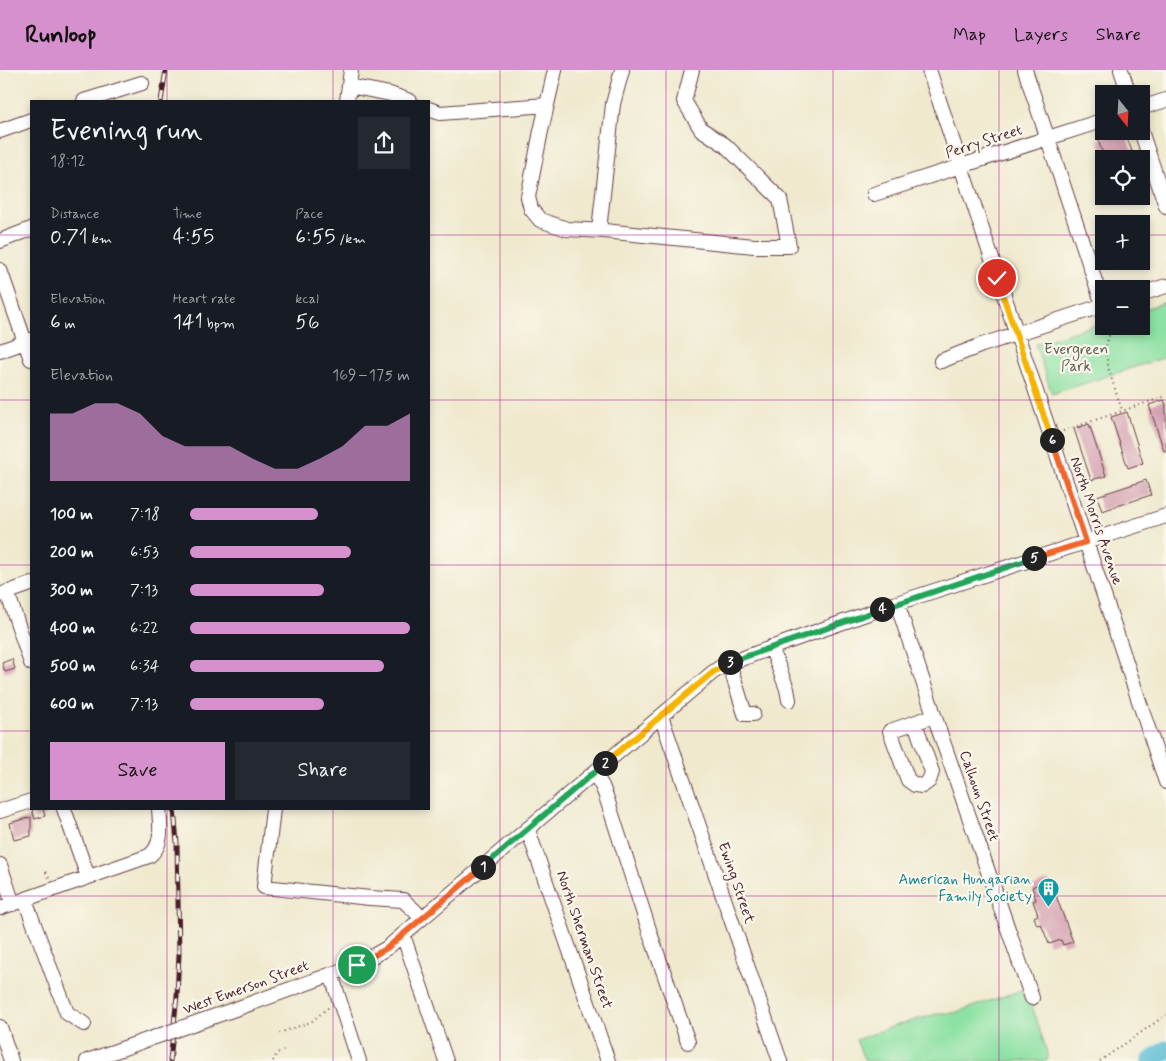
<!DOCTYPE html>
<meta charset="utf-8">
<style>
body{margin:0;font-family:Mynerve,sans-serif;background:#242831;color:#f1f3f6;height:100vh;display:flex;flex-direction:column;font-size:19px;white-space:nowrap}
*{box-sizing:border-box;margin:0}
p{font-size:16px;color:#9ea1a6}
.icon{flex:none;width:28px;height:28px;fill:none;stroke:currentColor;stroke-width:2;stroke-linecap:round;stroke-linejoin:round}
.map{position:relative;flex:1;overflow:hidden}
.sheet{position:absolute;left:30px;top:30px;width:400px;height:710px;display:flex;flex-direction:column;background:#171b24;border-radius:0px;box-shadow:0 2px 8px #0003}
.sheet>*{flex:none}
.needle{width:32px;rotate:162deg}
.controls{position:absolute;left:1095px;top:15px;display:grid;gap:10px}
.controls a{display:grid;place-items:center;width:55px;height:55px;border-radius:0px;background:#171b24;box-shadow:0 2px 8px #0003;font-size:25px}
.pin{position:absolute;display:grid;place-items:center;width:42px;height:42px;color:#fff;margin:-21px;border:2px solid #fff;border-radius:50%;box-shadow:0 1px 5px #0007}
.km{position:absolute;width:25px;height:25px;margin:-12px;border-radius:50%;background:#222;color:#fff;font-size:14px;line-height:25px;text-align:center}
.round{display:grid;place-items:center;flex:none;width:52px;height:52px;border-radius:0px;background:#242831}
.headline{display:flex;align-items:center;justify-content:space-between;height:85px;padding:0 20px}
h1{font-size:28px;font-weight:600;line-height:38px}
.metrics{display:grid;grid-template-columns:repeat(3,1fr);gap:8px;height:85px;padding:5px 20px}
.metrics div{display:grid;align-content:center}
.metrics b{font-size:21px;font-weight:600}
.metrics small{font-size:14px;font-weight:400}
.metrics p{font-size:14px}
.chart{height:140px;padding:10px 20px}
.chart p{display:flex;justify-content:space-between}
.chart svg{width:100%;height:90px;margin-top:5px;fill:#d690ce;opacity:.7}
.primary-button{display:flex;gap:10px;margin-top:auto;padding:10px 20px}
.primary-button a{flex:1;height:58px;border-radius:0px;background:#d690ce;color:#111;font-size:20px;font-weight:600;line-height:58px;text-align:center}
.primary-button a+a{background:#242831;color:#f1f3f6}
ul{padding:0 20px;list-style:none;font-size:16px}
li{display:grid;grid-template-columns:80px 60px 1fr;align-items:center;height:38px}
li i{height:12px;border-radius:6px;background:#d690ce}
header{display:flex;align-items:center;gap:30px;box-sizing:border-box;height:70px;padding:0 25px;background:#d690ce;color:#111}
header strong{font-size:24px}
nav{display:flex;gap:28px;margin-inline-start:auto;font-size:18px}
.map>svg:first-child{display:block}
.green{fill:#8ce1a3;stroke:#6b8067}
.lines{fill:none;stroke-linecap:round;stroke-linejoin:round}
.river{stroke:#56bcd3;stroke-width:19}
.building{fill:#d4a0b1}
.minor-casing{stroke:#633d43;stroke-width:16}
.path{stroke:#633d43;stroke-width:2;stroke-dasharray:1 4;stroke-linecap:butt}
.minor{stroke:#fff;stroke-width:14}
.rail-casing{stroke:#4a1f2b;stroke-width:5}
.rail{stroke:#fbf7ec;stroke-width:3;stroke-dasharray:9;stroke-linecap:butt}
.minor-bridge-casing{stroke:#633d43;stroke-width:16;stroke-linecap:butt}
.minor-bridge{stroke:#fff;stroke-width:14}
.split-1-casing{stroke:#fff;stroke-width:10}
.split-2-casing{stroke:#fff;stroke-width:10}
.split-3-casing{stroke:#fff;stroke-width:10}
.split-4-casing{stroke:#fff;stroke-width:10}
.split-5-casing{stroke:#fff;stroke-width:10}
.split-6-casing{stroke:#fff;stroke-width:10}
.split-7-casing{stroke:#fff;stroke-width:10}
.split-1{stroke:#f0652b;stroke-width:6}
.split-2{stroke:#22a559;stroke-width:6}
.split-3{stroke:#f5b400;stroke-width:6}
.split-4{stroke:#22a559;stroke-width:6}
.split-5{stroke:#22a559;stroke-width:6}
.split-6{stroke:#f0652b;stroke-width:6}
.split-7{stroke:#f5b400;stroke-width:6}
.grid{fill:none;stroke:#b5179e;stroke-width:1;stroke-opacity:0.55}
.labels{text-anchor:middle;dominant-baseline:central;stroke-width:4.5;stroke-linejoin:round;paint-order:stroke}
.street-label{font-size:15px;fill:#4a1f2b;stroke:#fbf7ec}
.park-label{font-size:15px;fill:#5e594f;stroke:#fbf7ec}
.culture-label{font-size:15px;fill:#0d838f;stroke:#fbf7ec;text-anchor:end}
</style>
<header>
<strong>Runloop</strong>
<nav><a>Map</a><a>Layers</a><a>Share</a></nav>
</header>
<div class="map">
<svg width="1166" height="991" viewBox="0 0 1166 991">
<rect width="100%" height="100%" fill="#fbf7ec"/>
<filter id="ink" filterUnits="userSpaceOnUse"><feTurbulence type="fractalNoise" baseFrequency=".02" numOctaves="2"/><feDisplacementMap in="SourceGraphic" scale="10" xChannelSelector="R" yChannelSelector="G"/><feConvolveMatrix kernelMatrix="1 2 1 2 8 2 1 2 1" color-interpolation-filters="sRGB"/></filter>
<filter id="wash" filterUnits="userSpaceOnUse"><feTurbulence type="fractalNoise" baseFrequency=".0096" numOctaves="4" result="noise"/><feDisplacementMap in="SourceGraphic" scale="20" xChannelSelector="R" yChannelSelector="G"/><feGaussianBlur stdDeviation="1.12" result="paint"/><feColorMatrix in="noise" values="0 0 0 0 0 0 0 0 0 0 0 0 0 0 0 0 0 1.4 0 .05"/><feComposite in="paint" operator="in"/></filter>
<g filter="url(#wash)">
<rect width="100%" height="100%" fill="#efe9ce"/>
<path class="green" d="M1166,232V287L1052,324L1035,274L1104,252V256H1141V240Z
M1022,920L1026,931L1031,932L1048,986L1047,991H865L856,970L894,956L940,943H954Z"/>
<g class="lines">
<path class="river" d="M1151,991L1166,980"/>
</g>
<g id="blocks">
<path class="building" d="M1124,61L1132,81L1105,89L1098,70L1106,67V65Z
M1164,330L1166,335V381H1164L1149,335Z
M1127,342L1143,393L1128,398L1111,347Z
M1089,354L1106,406L1091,410L1074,359Z
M1146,410L1151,425L1102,441L1097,426Z
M12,589L15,599L5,602L2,593Z
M35,739H43L45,746L35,749L32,740Z
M31,747V766L14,770L10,753Z
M1048,810L1053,824L1055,823L1073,872L1063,875L1061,870L1049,874L1041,854L1037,855L1034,847L1038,845L1033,831L1036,830L1032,817Z"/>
</g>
</g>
<g filter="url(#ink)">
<use href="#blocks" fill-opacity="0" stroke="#633d43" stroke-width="1"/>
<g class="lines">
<defs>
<path id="minor" d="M555,0L541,61L528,127L531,139L540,150L567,159L604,161L754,176H789L780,129L725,75L701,59L684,31L692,0
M929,0L1166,712
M1025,0L1103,235
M1121,0L1129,24
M349,16L390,24L410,31
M84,31L142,13
M347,31L351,0
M1141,38L1166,30
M429,39L440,43L547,35
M0,61L31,50
M1141,61L1166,136
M874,124L1104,50
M599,160L613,34L622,0
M0,171L31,159
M0,200L31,289
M1141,224L1166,216
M0,281L31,270
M941,291L982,275L1104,235
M7,522L31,593
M0,525L31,514
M897,533L941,666L1032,928
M771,577L787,619L789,630
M729,593L745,644H753
M661,646L780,991
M915,653L932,702L929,711L922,716L915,715L908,710L890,661L934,646
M594,703L602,716L606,726L651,866L688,972
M64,739L88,807
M273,739L264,817L370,828L403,830L415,841L421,849
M0,741L31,731
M528,760L608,991
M0,795L13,834
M25,830L67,943L84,954
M0,838L149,786C164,775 160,755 159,739
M403,865L446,991
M331,904L359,991
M241,937L357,895L387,878L661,646L712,603L722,596L787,572L897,533L1166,446
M0,957L11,991
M87,991L161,965"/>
</defs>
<use href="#minor" class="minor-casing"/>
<path class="path" d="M1103,251H1104
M1107,256L1110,263L1105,278L1109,301L1122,340
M1063,361L1166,326
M46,802L49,808
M279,963L311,952L329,937
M273,991L277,983L284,980
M1100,991L1166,945"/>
<use href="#minor" class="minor"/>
<defs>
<path id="rail" d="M161,31L166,0
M170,991L177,926L179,884L177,773L174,739"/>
</defs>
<use href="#rail" class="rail-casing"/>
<use href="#rail" class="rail"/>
<defs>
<path id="minor-bridge" d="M161,965L241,937"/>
</defs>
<use href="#minor-bridge" class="minor-bridge-casing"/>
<use href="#minor-bridge" class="minor-bridge"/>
</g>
</g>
<g class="lines" filter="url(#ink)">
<defs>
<path id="split-1" d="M357,895L387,878L483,797"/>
<path id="split-2" d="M483,797L605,693"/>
<path id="split-3" d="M605,693L712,603L730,592"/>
<path id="split-4" d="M730,592L882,539"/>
<path id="split-5" d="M882,539L1034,488"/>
<path id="split-6" d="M1034,488L1086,472L1052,370"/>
<path id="split-7" d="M997,208L1052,370"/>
</defs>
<use href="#split-1" class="split-1-casing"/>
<use href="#split-2" class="split-2-casing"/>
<use href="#split-3" class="split-3-casing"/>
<use href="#split-4" class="split-4-casing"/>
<use href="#split-5" class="split-5-casing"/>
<use href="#split-6" class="split-6-casing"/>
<use href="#split-7" class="split-7-casing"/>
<use href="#split-1" class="split-1"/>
<use href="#split-2" class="split-2"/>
<use href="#split-3" class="split-3"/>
<use href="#split-4" class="split-4"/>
<use href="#split-5" class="split-5"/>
<use href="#split-6" class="split-6"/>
<use href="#split-7" class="split-7"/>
</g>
<path class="grid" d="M167,0V31M333,0V31M500,0V991M666,0V991M833,0V991M999,0V991M0,165H31M429,165H1104M1141,165H1166M0,330H31M429,330H1166M0,495H31M429,495H1166M0,661H31M429,661H1166M167,739V991M333,739V991M0,826H1166"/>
<defs>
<symbol id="building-pin" viewBox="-11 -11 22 30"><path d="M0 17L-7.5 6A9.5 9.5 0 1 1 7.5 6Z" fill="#0f9aa8" stroke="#fbf7ec"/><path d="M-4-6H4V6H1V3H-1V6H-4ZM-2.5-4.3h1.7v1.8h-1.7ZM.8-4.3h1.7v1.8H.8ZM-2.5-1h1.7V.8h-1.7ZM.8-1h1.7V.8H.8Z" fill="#fff"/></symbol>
</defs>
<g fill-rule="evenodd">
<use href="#building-pin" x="1036" y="806" width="25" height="34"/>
</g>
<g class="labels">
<g class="street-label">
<text transform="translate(984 72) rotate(-18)">Perry Street</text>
<text transform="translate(1096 451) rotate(71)">North Morris Avenue</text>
<text transform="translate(979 726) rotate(71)">Calhoun Street</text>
<text transform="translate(736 813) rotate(71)">Ewing Street</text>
<text transform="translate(584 870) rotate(71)">North Sherman Street</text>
<text transform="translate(246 918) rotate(-20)">West Emerson Street</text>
</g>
<g class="park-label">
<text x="1076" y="280">Evergreen<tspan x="1076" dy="17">Park</tspan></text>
</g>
<g class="culture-label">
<text x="1032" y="810">American Hungarian<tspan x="1032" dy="17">Family Society</tspan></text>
</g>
</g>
</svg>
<div class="controls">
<a><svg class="needle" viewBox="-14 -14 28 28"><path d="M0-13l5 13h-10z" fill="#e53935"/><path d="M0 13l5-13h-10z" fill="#9ea1a6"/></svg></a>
<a><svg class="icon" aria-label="locate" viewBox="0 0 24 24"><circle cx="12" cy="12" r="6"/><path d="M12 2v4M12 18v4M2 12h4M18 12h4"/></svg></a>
<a>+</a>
<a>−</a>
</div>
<div class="pin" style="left:357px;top:895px;background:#1e9e55"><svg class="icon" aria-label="arrive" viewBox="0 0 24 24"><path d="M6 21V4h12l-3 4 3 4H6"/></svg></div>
<div class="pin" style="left:997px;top:208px;background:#d93025"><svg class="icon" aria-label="check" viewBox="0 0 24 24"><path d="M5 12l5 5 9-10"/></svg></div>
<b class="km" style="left:483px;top:797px">1</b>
<b class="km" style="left:605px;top:693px">2</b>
<b class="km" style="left:730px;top:592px">3</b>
<b class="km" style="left:882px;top:539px">4</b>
<b class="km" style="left:1034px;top:488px">5</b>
<b class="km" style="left:1052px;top:370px">6</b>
<section class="sheet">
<div class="headline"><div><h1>Evening run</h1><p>18:12</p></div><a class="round"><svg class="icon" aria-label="share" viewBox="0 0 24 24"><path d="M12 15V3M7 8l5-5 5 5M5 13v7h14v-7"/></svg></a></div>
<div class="metrics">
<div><p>Distance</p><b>0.71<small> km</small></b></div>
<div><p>Time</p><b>4:55</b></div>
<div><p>Pace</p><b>6:55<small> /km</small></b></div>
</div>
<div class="metrics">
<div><p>Elevation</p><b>6<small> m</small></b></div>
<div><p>Heart rate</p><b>141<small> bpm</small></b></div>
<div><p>kcal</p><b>56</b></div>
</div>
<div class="chart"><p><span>Elevation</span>169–175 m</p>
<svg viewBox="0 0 160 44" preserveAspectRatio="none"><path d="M0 44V11L10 11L20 6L30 6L40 11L50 22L60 27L70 27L80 27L90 33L100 38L110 38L120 33L130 27L140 17L150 17L160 11V44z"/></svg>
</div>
<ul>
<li><b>100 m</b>7:18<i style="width:58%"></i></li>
<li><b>200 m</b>6:53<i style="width:73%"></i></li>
<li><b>300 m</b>7:13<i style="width:61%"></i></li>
<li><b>400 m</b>6:22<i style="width:100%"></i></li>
<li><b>500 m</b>6:34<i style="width:88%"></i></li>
<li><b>600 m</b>7:13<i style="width:61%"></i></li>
</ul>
<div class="primary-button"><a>Save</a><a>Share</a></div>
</section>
</div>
